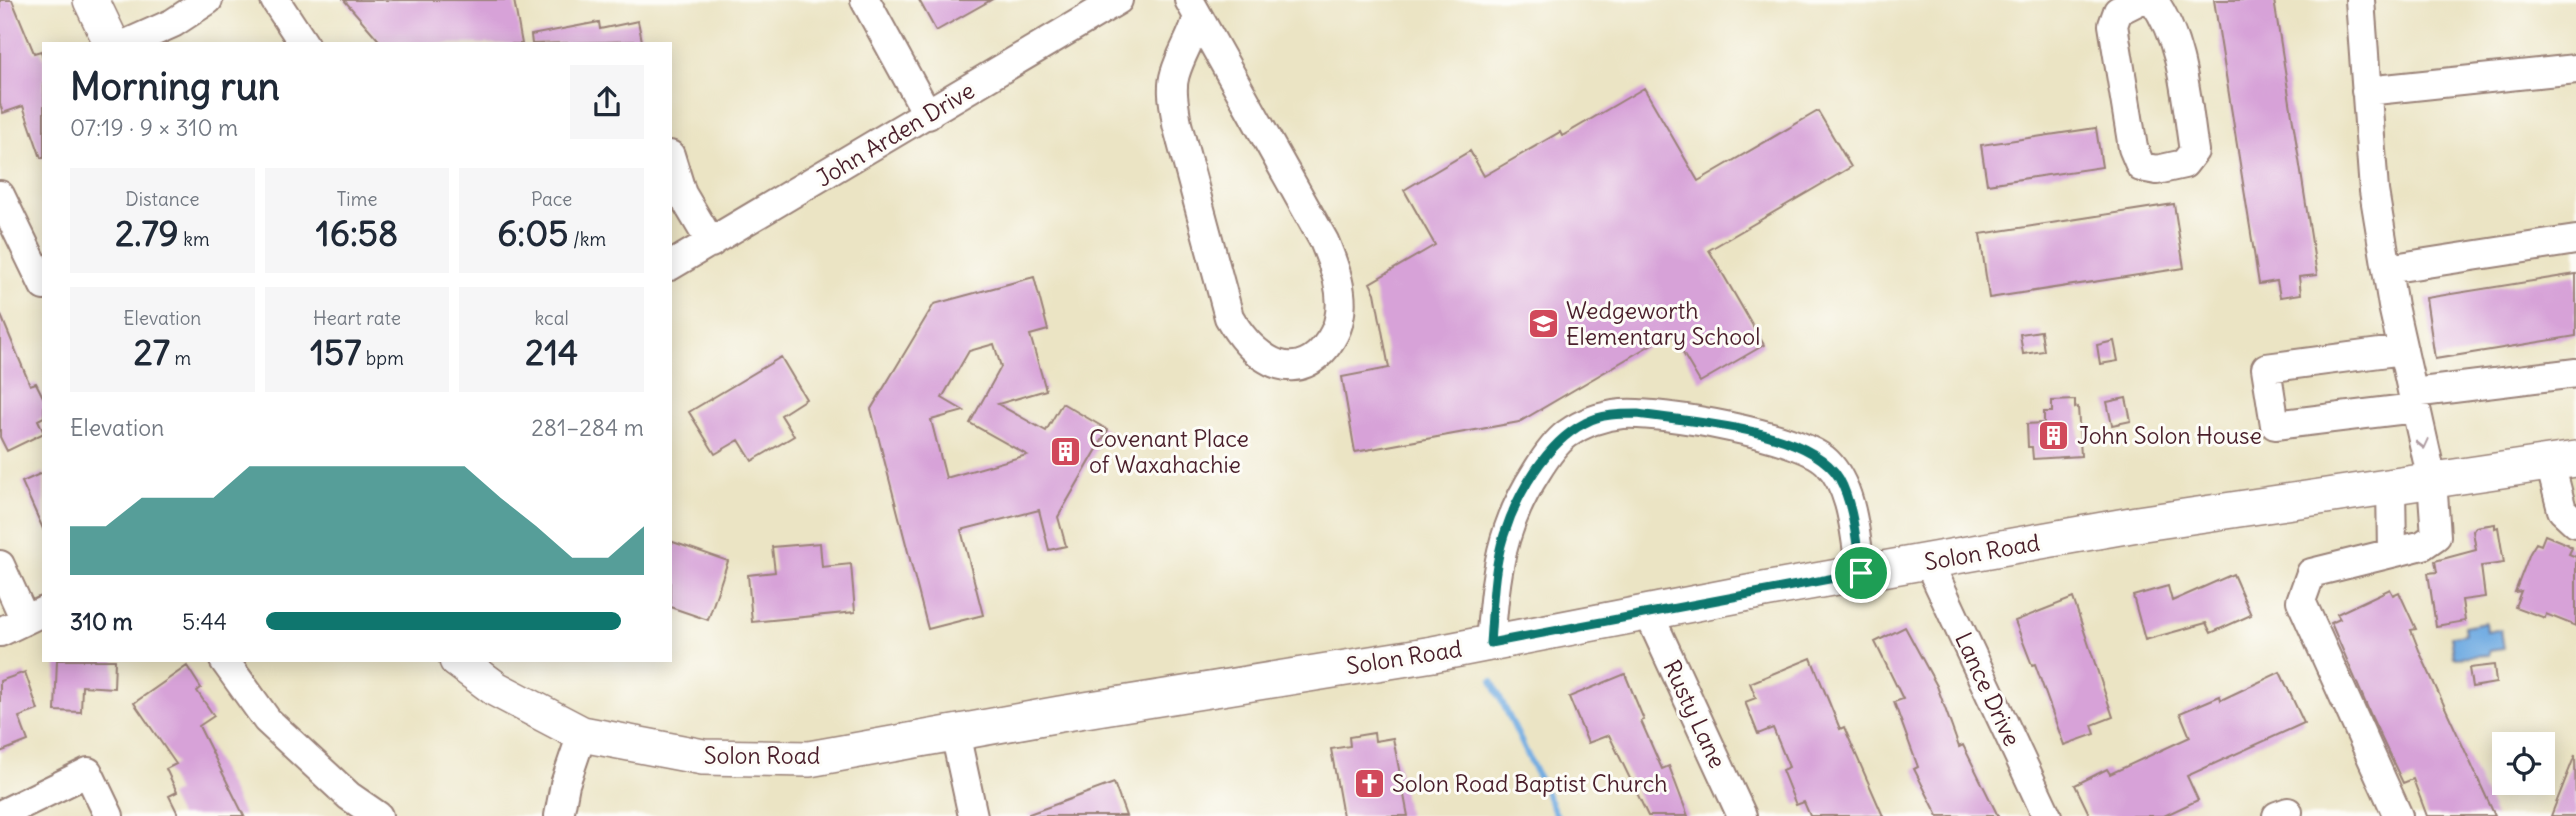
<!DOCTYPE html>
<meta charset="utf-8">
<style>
body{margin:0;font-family:Delius,sans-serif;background:#f6f6f7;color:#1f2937;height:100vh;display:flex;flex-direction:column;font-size:26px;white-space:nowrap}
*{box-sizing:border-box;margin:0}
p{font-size:23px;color:#747a83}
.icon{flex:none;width:38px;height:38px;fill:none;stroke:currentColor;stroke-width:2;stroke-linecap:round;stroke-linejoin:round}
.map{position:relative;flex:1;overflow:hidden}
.details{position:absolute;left:42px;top:42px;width:630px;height:620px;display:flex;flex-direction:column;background:#fff;border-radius:0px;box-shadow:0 4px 18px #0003}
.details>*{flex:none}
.tools{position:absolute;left:2492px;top:732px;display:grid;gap:14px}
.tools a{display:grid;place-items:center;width:63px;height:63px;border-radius:0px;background:#fff;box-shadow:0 4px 18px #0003;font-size:35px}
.pin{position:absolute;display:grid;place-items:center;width:60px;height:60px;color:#fff;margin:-30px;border:4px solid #fff;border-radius:50%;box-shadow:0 2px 7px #0007}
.round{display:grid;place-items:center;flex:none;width:74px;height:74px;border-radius:0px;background:#f6f6f7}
.headline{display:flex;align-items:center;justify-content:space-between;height:119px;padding:0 28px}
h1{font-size:38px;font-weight:700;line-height:52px}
.stats{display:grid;grid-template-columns:repeat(3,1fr);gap:10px;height:119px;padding:7px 28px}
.stats div{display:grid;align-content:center;border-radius:0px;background:#f6f6f7;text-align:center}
.stats b{font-size:35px;font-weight:700}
.stats small{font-size:19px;font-weight:400}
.stats p{font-size:19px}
.chart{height:196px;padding:14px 28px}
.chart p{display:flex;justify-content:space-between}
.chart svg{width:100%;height:126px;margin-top:7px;fill:#0f766e;opacity:.7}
ul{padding:0 28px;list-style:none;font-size:23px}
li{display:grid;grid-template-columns:112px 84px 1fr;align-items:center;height:52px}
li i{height:18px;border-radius:9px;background:#0f766e}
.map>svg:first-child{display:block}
.water{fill:#71ace2;stroke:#5e6686;stroke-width:2}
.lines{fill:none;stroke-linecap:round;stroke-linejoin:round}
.stream{stroke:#71ace2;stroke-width:6}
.building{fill:#d7a2d8;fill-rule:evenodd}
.minor-casing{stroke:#9a8278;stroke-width:32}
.major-casing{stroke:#9a8278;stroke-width:38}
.minor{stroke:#fff;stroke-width:28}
.major{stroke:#fff;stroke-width:35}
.oneway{stroke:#ae9aa0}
.route-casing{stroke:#fff;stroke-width:14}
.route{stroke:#0f766e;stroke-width:9}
.labels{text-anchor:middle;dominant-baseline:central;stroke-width:6;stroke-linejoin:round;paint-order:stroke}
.street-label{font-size:23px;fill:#4a1f2b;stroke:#fdfcf7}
.poi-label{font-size:23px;fill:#4a1f2b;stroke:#fdfcf7;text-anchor:start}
</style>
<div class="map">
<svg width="2576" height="816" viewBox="0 0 2576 816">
<rect width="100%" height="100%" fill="#fdfcf7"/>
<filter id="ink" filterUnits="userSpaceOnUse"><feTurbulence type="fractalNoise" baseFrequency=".0143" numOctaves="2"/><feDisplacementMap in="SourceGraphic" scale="14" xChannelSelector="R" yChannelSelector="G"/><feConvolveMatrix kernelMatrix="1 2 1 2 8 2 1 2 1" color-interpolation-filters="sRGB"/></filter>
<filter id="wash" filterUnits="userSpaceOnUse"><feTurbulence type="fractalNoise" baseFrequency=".00686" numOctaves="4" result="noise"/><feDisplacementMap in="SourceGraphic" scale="28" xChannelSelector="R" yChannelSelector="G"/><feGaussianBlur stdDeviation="1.57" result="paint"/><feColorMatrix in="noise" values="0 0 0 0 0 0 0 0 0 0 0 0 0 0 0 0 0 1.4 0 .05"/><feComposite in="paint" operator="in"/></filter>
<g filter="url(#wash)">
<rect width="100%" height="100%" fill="#ebe4c4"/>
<path class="water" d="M2485,622L2486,631L2501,629L2504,649L2489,651V655L2454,657L2451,636L2465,634L2464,626Z"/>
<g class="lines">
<path class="stream" d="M1492,681L1557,816"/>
</g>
<g id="blocks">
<path class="building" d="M0,0H12L34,53L41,51L44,61V158H41L23,106L3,113L0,104Z
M344,0H514L522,44H382Z
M919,0H991L936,31Z
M2214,0H2274L2317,275L2299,277L2301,294L2280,297L2277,281L2259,284Z
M638,21L642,41L532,44L531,35L599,22L600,29Z
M1644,88L1698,181L1818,111L1851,167L1709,250L1764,345L1700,382L1671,333L1519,422L1355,452L1342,377L1389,368L1375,293L1370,283L1435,245L1404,190L1470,151L1484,176L1560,132L1562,136Z
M2096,128L2102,167L1987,184L1981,145Z
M2174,204L2184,268L1989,298L1980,234Z
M2576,274V336L2435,359L2426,298Z
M1034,277L1048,330L1030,335L1046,390L998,404L1046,431L1062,403L1108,430L1058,517L1066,546L1049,550L1039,510L961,530L983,615L928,629L871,409L934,304ZM994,344L1001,367L970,423L1027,455L946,478L931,420L964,411L942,398L969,351Z
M0,313L30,385L36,383L44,399V417L38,420L44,433L7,451L0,437Z
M2041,331L2044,351L2023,354L2020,334Z
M2114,341L2118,361L2100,364L2097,345Z
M781,357L806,399L781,415L794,436L752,461L739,440L715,454L689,412Z
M2126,398L2131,421L2112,425L2107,402Z
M2075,400V408L2078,407L2081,456L2033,459L2032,447H2028L2027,424L2044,423V412H2052V401Z
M44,472V531L22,482Z
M2495,524V528L2498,527L2504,563L2481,566L2485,597L2462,600L2465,621L2436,626L2428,573L2437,572L2435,561L2476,550L2473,531L2476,527Z
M2545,535L2567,544L2572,548L2569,554L2576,557V626L2546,614L2545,618L2515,607L2521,591L2515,592L2530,553L2536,543L2541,545Z
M670,541L728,561L708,620L670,607Z
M820,543L822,567L851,564L855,612L752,622L748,575L775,572L772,547Z
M2233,574L2251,615L2211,633L2206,623L2145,640L2133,596L2168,586L2172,601Z
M2390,589L2393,595L2399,592L2416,629L2411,630L2421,655L2495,816H2427L2413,779L2403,783L2372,718L2331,623L2340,619L2337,614Z
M2073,598L2113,717L2092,725L2095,734L2064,745L2035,664L2032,665L2015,621Z
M1905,627L1937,686L1959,747L1963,745L1998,816H1938L1914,769L1918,767L1894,702L1903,699L1875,642Z
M1811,658L1840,729L1844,727L1883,816H1810L1804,802L1796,805L1782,770L1789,767L1773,728L1758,734L1745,702L1756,698L1750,683Z
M57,660H115L114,688L82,686L81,712L55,711Z
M2494,665L2496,683L2472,687L2469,668Z
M187,666L201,688L197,691L214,716L199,726L244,816H179L169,796L177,792L166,769L176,764L134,703Z
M25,672L38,710L19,717L28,741L0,752V681Z
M2280,672L2304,723L2187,776L2198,800L2164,816H2090L2075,785L2107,769L2110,774L2190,737L2180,713L2220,696L2221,700Z
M1625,674L1644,720L1641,721L1662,769L1669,766L1688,816H1648L1609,735L1588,743L1569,697Z
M1374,733L1375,741L1393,738L1408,816H1343L1331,749L1350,746L1349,737Z
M2575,755L2576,816H2551Z
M1114,783L1126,816H1029V814Z"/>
</g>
</g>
<g filter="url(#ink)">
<use href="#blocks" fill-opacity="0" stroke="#9a8278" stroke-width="2"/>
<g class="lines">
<defs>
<path id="minor" d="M275,0L304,44
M865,0L928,115
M1189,0L1198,16L1324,241C1334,265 1345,293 1339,319C1337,332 1327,347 1318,355C1283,386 1246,347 1229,317L1177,124C1175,108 1170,90 1175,74C1181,53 1193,37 1198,16
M2140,0L2118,11L2113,25L2133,148L2141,167L2157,170L2184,164L2194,151C2186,100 2184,43 2153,0
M2360,0L2374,191L2393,306L2432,480L2436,536L2423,545L2392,553
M126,44L173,23L208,0
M2366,91L2576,69
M670,155L682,194L711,243
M0,195L44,286
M670,266L1118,0
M2387,269L2576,240
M2403,350L2266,368L2275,425L2415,408
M2413,393L2576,373
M2550,463L2562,510L2576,523
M2391,486L2392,553L2311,573L2301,601L2398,816
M1928,561L2047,816
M0,565L25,620
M1648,612L1742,816
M0,632L44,611
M1490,643C1496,575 1499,530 1537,471C1545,458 1555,443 1567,434C1584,422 1601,416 1622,414C1661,411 1800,435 1827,462C1854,489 1855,538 1861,573
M224,660L267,720L349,796L378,816
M955,733L973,816
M0,815L88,772L109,816
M559,816L565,784L582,734
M2277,816L2288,812"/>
<path id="major" d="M91,0L112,44
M457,660L496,689L582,734L703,757L809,759L1060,714L1433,654L1764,590L2137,524L2576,459"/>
</defs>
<use href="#minor" class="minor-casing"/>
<use href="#major" class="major-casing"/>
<use href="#minor" class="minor"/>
<use href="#major" class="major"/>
</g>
<defs><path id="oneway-chevron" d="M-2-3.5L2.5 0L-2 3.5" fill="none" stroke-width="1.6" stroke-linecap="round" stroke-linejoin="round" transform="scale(1.75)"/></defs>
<use class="oneway" href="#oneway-chevron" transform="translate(2423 444) rotate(77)"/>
</g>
<g class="lines" filter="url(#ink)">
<defs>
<path id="route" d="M1638,414C1691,422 1809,428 1839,478C1854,505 1856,542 1861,573L1490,643C1493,607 1493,569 1504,535C1517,494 1546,443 1585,423C1601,414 1620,414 1638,414Z"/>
</defs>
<use href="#route" class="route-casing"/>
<use href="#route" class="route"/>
</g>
<defs>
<symbol id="school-square" viewBox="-11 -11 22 22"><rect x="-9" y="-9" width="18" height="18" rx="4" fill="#d1495b" stroke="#fdfcf7"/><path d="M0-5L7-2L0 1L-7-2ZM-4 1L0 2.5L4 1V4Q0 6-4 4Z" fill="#fff"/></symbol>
<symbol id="building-square" viewBox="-11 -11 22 22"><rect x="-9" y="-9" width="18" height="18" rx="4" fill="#d1495b" stroke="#fdfcf7"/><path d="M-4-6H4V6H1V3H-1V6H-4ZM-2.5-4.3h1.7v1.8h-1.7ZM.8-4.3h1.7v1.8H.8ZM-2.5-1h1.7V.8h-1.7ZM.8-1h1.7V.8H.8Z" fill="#fff"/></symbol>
<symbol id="church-square" viewBox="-11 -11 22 22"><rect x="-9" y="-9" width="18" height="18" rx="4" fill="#d1495b" stroke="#fdfcf7"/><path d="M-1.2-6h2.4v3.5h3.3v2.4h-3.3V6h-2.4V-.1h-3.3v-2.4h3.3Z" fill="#fff"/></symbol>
</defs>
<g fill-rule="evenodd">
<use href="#school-square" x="1526" y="306" width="35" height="35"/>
<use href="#building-square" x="2036" y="418" width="35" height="35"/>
<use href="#building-square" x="1048" y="434" width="35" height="35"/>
<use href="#church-square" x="1352" y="766" width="35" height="35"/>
</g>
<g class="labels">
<g class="street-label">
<text transform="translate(895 134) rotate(-31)">John Arden Drive</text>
<text transform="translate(1982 552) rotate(-10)">Solon Road</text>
<text transform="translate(1404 657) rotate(-9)">Solon Road</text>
<text transform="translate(1988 689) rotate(65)">Lance Drive</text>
<text transform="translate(1695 714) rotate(65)">Rusty Lane</text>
<text x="762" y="755">Solon Road</text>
</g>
<g class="poi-label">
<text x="1566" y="310">Wedgeworth<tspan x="1566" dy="26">Elementary School</tspan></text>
<text x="2077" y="435">John Solon House</text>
<text x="1089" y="438">Covenant Place<tspan x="1089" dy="26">of Waxahachie</tspan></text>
<text x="1392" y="783">Solon Road Baptist Church</text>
</g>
</g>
</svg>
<div class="tools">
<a><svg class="icon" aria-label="locate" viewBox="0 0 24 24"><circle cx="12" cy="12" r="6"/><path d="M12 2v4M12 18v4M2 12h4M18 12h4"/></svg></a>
</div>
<div class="pin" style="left:1861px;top:573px;background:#1e9e55"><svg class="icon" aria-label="arrive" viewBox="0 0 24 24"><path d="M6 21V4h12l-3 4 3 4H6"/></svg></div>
<section class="details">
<div class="headline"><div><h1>Morning run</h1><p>07:19 · 9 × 310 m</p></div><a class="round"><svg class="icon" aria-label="share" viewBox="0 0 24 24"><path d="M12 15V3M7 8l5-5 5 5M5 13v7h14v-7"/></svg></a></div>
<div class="stats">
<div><p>Distance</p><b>2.79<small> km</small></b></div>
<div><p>Time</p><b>16:58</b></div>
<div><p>Pace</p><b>6:05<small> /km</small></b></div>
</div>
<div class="stats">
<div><p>Elevation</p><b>27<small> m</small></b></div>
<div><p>Heart rate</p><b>157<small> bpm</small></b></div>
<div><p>kcal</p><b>214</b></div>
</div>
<div class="chart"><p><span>Elevation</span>281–284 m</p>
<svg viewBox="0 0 160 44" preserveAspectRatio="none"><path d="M0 44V27L10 27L20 17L30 17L40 17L50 6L60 6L70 6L80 6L90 6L100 6L110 6L120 17L130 27L140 38L150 38L160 27V44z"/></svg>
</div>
<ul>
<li><b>310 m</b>5:44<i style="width:94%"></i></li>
</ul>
</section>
</div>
